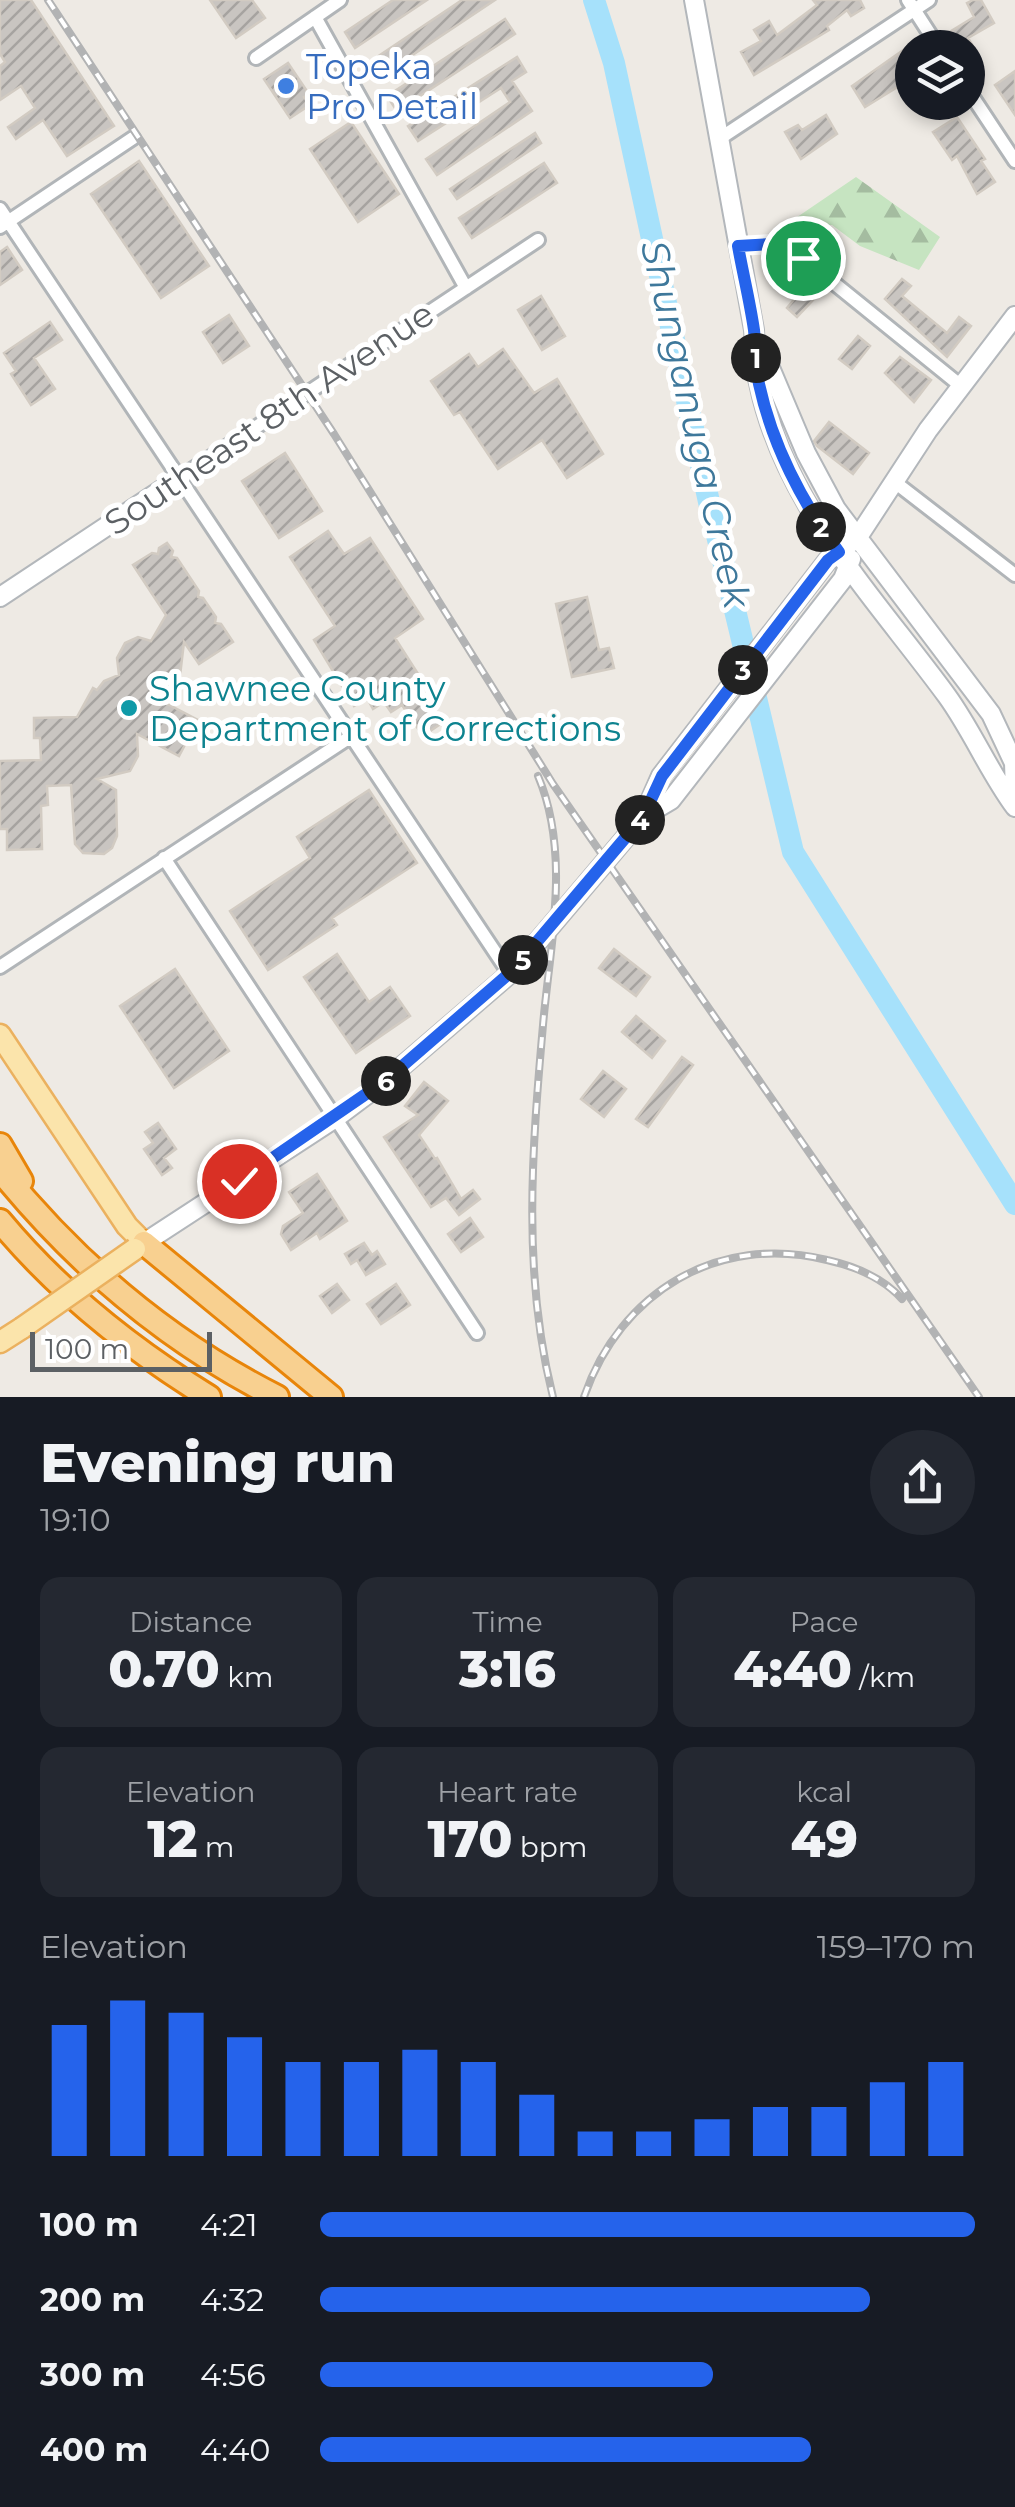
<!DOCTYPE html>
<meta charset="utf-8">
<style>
body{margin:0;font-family:Montserrat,sans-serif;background:#242831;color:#f1f3f6;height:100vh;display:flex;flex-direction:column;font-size:38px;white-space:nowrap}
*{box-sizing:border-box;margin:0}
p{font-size:32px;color:#9ea1a6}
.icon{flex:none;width:55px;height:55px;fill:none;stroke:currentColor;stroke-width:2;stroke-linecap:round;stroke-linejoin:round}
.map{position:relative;height:1397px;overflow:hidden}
.drawer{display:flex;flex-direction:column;background:#171b24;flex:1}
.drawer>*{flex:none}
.tools{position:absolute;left:895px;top:30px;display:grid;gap:20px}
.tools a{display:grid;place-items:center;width:90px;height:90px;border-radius:50%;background:#171b24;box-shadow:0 5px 15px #0003;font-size:50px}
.scale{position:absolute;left:30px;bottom:25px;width:182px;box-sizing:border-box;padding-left:10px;border:5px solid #5c6064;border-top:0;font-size:28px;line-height:35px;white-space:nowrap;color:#5c6064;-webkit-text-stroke:8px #fff;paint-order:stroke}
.pin{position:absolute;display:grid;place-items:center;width:85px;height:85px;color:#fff;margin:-42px;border:5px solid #fff;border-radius:50%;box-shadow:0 2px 10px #0007}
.km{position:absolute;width:50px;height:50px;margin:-25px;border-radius:50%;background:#222;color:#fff;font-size:28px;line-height:50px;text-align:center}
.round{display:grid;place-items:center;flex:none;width:105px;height:105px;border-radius:52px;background:#242831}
.summary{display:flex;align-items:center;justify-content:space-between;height:170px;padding:0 40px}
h1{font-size:55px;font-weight:800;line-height:75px}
.figures{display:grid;grid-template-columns:repeat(3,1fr);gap:15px;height:170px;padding:10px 40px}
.figures div{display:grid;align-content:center;border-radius:20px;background:#242831;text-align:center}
.figures b{font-size:50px;font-weight:800}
.figures small{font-size:28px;font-weight:400}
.figures p{font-size:28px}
.chart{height:280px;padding:20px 40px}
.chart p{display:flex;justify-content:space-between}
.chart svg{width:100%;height:180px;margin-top:10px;stroke:#2563eb;stroke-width:6}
ul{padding:0 40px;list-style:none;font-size:32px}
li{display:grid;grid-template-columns:160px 120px 1fr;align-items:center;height:75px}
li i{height:25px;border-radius:12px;background:#2563eb}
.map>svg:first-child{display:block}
.forest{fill:url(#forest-firs)}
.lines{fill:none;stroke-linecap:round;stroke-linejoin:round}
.river{stroke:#a6e1fb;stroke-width:22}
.building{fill:url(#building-hatch);stroke:#d2cbc2;stroke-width:2.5}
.street-casing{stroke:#b1b5b8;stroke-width:18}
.secondary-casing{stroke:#b3b7bb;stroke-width:22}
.primary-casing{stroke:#ebb15f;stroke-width:25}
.highway-casing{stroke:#e8850a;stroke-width:28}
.street{stroke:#fff;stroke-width:12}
.secondary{stroke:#fff;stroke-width:18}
.primary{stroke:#fbe4ab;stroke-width:20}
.highway{stroke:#f8d090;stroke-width:22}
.rail-casing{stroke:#b2b3b4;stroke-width:8}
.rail{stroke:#fff;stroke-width:4;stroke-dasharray:11;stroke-linecap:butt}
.primary-bridge-casing{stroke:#ebb15f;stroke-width:25;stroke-linecap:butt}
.primary-bridge{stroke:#fbe4ab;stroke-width:20}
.route-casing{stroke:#fff;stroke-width:20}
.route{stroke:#2563eb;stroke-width:12}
.shop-dot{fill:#3f7fe0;stroke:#fff;stroke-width:4}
.culture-dot{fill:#0f9aa8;stroke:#fff;stroke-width:4}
.labels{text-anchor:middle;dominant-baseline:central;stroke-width:10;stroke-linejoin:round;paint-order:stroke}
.shop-label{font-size:35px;fill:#366cbe;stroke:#fff;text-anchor:start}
.street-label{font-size:35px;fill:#5c6064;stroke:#fff}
.culture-label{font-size:35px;fill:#0d838f;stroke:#fff;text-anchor:start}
.water-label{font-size:38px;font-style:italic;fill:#3e789b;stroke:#fff}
</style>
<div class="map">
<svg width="1015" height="1397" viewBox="0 0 1015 1397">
<defs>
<pattern id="forest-firs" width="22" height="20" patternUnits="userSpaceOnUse" patternTransform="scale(2.5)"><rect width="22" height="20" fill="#c6e4c1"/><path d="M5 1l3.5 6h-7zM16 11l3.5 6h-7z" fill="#a4bca0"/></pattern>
<pattern id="building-hatch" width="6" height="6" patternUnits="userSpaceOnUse" patternTransform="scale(2.5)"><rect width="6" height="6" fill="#c9c5c1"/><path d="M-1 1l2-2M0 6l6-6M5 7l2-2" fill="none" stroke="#a6a3a0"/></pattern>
</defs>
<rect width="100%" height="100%" fill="#eeeae4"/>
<path class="forest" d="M856,177L940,237L919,270L860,246L832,225L784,226Z"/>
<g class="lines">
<path class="river" d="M594,0L614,63L709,502L793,852L1015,1204"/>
</g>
<path class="building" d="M0,0H31L114,126L67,156L43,120L16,139L8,127L35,108L21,86L0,100V66L5,62L0,54Z
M210,0H252L265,18L236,38Z
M393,0H427L355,48L345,32Z
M462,0H495L375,80L365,65Z
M813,0H860L864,8L851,16L847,10L827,26L829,30L754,75L741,52L761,41L754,30L769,21L777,35L817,5Z
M973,0H981L994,23L968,38L974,48H957L948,33L974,17L967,3Z
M505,19L515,34L397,111L387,96Z
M912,44V78L865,107L852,86Z
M517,57L526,72L512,81L532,111L437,175L426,159L510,102L501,88L418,141L408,126Z
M288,63L309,94L304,97L310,105L290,118L264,79Z
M1015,71V115L995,85Z
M826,115L837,134L801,159L785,132L798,125L802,130Z
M957,117L985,159L981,161L995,182L977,194L957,156L952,160L933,132Z
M351,122L399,194L358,222L310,149Z
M535,133L541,143L457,199L450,189Z
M139,161L209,266L161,298L91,194Z
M544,163L557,183L472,238L459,218Z
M7,247L22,270L0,285V252Z
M902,279L911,286L902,296L947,333L959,317L971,326L947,357L885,299Z
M802,290L813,300L797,317L787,308Z
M541,296L565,336L542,350L518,310Z
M229,315L249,346L223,363L203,332Z
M50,322L62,340L34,358L55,389L31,405L11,374L16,371L4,353Z
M858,336L870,346L852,369L839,359Z
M503,349L534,393L557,379L603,454L567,478L542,440L498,469L460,412L454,415L431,381L469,354L478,367Z
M900,357L931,380L914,402L885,373Z
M829,422L869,453L853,474L817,446L814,441Z
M285,453L322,511L279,538L242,481Z
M328,531L344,554L370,538L423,619L395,638L427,688L421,692L442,723L423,736L402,705L391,712L384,702L373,709L367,698L354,706L314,640L335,626L290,557Z
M167,543L173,551L171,557L177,558L199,591L198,597L203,598L216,617L215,623L221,624L233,642L199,664L184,642L179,684L158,699L198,720L179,756L137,734L138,756L130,771L97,779L116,790L117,836L112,848L104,854L83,853L75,844L71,785L47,786L48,805L41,806L42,849L7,850V829H0V761L41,760L40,738H34V718L77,717L93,688L97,690L104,681L119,675L117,658L125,643L138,637L151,641L166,615L133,565L152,553L158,554L159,548Z
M587,597L599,650L609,648L614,668L572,677L556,604Z
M369,790L417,863L332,918L337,925L268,970L230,911L310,858L297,837Z
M614,949L650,977L636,996L599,968Z
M337,954L369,1002L390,987L410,1016L356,1053L304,977Z
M175,969L229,1051L174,1088L120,1006Z
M636,1016L665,1041L652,1058L622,1032Z
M682,1057L693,1065L648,1127L636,1119Z
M603,1071L626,1089L604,1117L581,1099Z
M424,1082L448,1101L419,1135L435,1159L437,1158L461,1199L473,1190L480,1199L459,1215L446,1198L431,1207L384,1137L418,1115L405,1106Z
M158,1123L176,1149L164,1158L172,1168L162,1175L144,1149L153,1143L145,1132Z
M317,1174L347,1221L320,1239L317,1233L291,1250L281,1234L283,1226L303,1213L289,1192Z
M470,1218L483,1237L461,1252L448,1234Z
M364,1243L372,1255L377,1251L385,1264L366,1275L357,1260L351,1264L345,1254Z
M337,1284L349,1300L332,1313L320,1296Z
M396,1284L410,1305L381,1324L367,1304Z"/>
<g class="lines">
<defs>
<path id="street" d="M908,0L939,48
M315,17L466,288
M256,58L340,0
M968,90L1015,161
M719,139L929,0
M0,209L509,973
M0,227L133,138
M737,246L773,244L803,258L961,386
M181,477L538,240
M896,483L1015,575
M164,858L477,1333
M0,967L353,735"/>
<path id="secondary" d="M694,0L754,330C755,348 755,366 759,383C784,505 876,599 947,696C973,732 989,772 1015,807
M760,344L806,453L836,509L991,714L1014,763L1015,791
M0,597L181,477
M644,816L671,800L843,579L851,559
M144,1243L337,1117L385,1081L513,971L643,817L661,776L828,560L858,537L928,430L1015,316"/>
<path id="primary" d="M0,1035L127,1226L144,1243L135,1249
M0,1342L22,1328"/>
<path id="highway" d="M0,1145L21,1181
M0,1170C77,1265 168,1342 277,1397
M0,1221C59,1292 131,1349 209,1397
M144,1243L331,1397"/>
</defs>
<use href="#street" class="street-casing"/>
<use href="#secondary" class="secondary-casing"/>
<use href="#primary" class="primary-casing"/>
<use href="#highway" class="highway-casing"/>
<use href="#street" class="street"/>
<use href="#secondary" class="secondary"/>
<use href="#primary" class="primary"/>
<use href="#highway" class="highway"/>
<defs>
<path id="rail" d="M48,0L334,434L553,784L979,1397
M538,776C571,854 550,944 543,1025C532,1150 522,1274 553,1397
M584,1397C620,1292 718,1233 827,1260C854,1266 883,1278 902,1299"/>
</defs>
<use href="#rail" class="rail-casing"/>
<use href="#rail" class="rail"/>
<defs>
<path id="primary-bridge" d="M22,1328L135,1249"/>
</defs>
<use href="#primary-bridge" class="primary-bridge-casing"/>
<use href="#primary-bridge" class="primary-bridge"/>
</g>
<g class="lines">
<defs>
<path id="route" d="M239,1181L385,1081L512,971L643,817L662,776L828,560L839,552C802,503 772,444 759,384C755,367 756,348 754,330C750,302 743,274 738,246L773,244L803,258"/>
</defs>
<use href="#route" class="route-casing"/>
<use href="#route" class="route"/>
</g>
<circle class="shop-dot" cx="286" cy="86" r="10"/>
<circle class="culture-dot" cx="129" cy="708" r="10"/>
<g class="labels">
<g class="shop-label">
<text x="306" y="66">Topeka<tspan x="306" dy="40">Pro Detail</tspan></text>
</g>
<g class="street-label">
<text transform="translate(269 418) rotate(-34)">Southeast 8th Avenue</text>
</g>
<g class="culture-label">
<text x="149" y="688">Shawnee County<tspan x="149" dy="40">Department of Corrections</tspan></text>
</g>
<g class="water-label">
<text transform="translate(696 424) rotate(77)">Shunganuga Creek</text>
</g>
</g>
</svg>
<div class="tools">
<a><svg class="icon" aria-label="layers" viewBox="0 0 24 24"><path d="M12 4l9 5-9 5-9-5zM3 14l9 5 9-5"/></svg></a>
</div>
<div class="scale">100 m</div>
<div class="pin" style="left:803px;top:258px;background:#1e9e55"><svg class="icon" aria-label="arrive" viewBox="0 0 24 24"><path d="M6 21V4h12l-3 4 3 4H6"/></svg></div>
<div class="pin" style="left:239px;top:1181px;background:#d93025"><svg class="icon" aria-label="check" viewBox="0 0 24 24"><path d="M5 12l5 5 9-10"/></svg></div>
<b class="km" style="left:756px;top:358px">1</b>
<b class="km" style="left:821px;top:527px">2</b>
<b class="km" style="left:743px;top:670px">3</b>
<b class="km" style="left:640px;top:820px">4</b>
<b class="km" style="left:523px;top:960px">5</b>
<b class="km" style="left:386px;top:1081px">6</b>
</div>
<section class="drawer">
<div class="summary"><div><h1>Evening run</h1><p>19:10</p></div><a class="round"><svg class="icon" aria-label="share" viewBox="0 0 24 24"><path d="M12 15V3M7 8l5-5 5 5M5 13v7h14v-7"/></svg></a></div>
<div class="figures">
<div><p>Distance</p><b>0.70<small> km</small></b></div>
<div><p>Time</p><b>3:16</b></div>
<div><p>Pace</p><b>4:40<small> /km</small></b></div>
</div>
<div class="figures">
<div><p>Elevation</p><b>12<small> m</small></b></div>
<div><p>Heart rate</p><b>170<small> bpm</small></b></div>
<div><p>kcal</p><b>49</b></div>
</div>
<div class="chart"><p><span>Elevation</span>159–170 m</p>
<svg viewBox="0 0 160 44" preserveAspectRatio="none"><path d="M5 44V12M15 44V6M25 44V9M35 44V15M45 44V21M55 44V21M65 44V18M75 44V21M85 44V29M95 44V38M105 44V38M115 44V35M125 44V32M135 44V32M145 44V26M155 44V21"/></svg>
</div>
<ul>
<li><b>100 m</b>4:21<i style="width:100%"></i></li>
<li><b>200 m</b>4:32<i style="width:84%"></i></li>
<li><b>300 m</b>4:56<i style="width:60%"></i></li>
<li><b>400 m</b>4:40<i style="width:75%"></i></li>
</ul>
</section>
